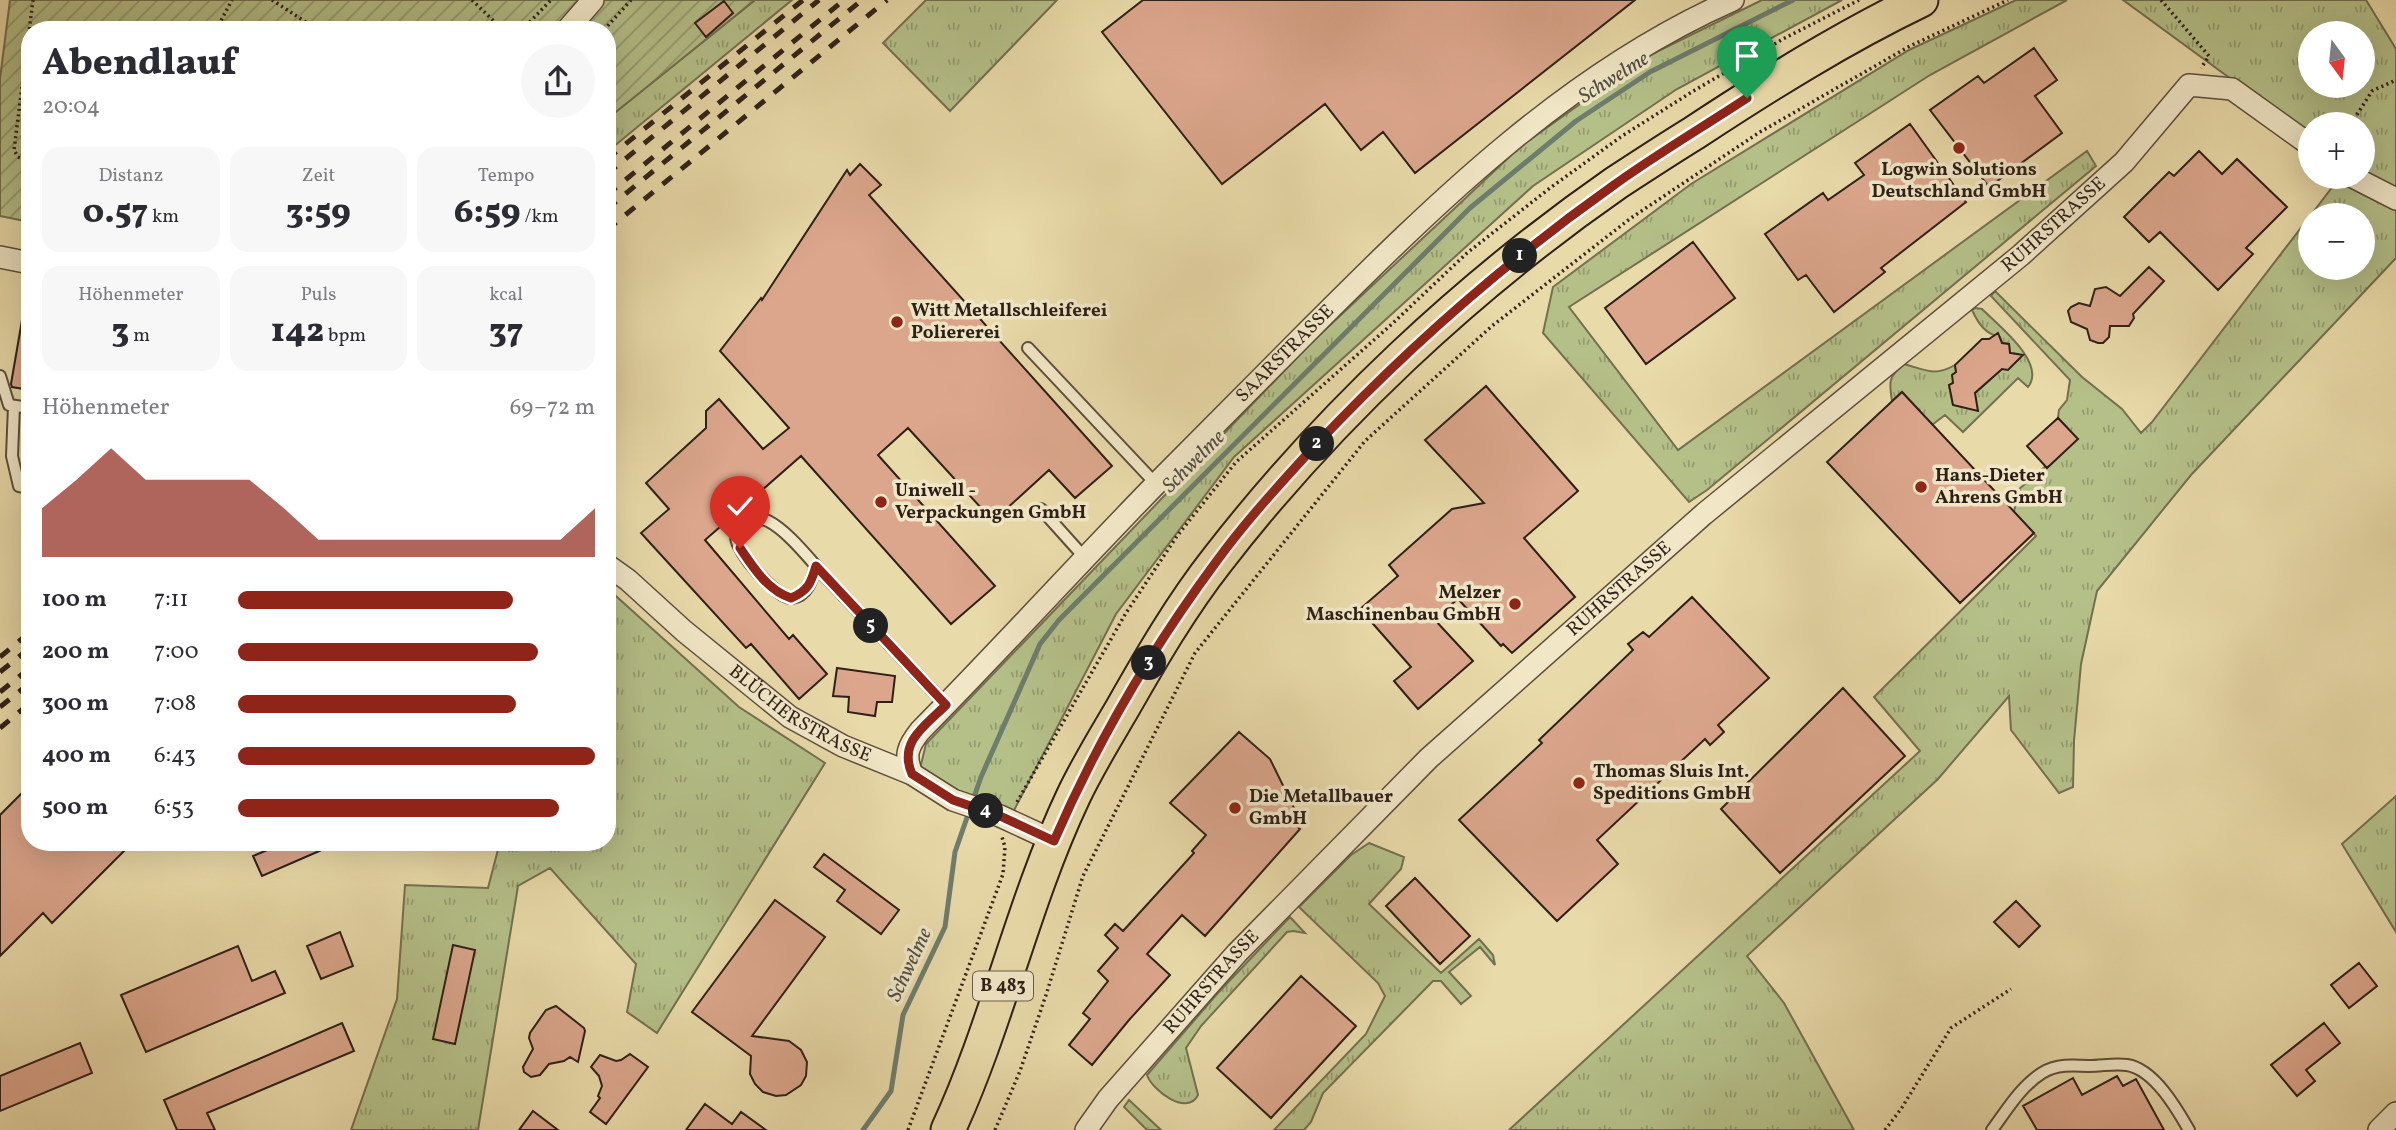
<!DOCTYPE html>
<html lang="de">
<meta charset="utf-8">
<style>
body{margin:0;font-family:Vollkorn,serif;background:#f7f7f7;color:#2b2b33;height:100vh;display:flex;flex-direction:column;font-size:26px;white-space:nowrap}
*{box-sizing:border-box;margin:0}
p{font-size:23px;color:#7c7c81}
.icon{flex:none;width:38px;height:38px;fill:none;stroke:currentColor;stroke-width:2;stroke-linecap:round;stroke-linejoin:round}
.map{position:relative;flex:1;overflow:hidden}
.details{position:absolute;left:21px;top:21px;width:595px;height:830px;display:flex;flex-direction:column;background:#fff;border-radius:28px;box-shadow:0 7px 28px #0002}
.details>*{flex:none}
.needle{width:46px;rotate:165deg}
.controls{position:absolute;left:2298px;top:21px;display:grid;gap:14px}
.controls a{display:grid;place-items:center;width:77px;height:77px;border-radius:50%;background:#fff;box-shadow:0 7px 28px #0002;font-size:35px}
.pin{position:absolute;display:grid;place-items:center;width:60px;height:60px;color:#fff;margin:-72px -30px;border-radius:50% 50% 50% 0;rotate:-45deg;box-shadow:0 0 7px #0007}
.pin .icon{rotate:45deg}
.km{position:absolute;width:35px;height:35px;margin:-18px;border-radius:50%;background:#222;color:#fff;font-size:19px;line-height:35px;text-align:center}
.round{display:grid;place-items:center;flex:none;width:74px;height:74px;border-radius:37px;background:#f7f7f7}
.summary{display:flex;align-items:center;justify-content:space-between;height:119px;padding:0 21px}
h1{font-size:38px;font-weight:800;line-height:52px}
.figures{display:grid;grid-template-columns:repeat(3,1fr);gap:10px;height:119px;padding:7px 21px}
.figures div{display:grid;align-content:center;border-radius:18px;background:#f7f7f7;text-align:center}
.figures b{font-size:35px;font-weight:800}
.figures small{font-size:19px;font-weight:400}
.figures p{font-size:19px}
.chart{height:196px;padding:14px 21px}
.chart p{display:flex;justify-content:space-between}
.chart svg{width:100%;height:126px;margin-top:7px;fill:#8f2418;opacity:.7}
ul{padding:0 21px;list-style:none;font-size:23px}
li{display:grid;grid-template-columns:112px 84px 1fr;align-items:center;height:52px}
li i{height:18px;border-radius:9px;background:#8f2418}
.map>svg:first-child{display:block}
.grass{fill:url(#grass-tufts);stroke:#727050;stroke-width:2;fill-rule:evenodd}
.garden{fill:url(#garden-furrows);stroke:#727050;stroke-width:2}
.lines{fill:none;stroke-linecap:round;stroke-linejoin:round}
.stream{stroke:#6d7d6e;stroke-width:5}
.building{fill:#dba68c;stroke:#2e2018;stroke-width:2}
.lane-casing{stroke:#5d4e3c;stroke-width:14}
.street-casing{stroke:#5d4e3c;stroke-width:24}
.primary-casing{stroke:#2e2018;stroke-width:37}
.path{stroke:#2e2018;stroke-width:3.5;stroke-dasharray:2 3.5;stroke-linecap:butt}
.lane{stroke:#f1e7c7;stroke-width:10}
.street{stroke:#f1e7c7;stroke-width:21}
.primary{stroke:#e9daa9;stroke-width:33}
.rail{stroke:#2e2018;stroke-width:5;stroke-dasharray:12 12;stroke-linecap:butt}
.route-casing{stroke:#fff;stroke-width:14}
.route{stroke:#8f2418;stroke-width:9}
.poi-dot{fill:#8f2418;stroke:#f1e7c7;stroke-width:2.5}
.labels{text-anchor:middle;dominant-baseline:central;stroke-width:7;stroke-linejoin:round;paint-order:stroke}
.shield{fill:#f1e7c7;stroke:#685c4c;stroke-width:2}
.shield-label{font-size:18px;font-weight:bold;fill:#2e2018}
.poi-label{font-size:19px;font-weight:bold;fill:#2e2018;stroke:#f1e7c7;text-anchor:start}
.street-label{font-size:19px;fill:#2e2018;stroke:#f1e7c7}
.water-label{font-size:21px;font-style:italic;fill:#4e4e43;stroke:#f1e7c7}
</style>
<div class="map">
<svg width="2396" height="1130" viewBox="0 0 2396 1130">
<defs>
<pattern id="grass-tufts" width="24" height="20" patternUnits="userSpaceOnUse" patternTransform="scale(1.75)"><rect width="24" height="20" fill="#b5c089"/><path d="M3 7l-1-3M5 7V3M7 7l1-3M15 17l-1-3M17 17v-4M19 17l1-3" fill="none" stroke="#949c6f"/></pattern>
<pattern id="garden-furrows" width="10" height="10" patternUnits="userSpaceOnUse" patternTransform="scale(1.75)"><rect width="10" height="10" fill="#b5c089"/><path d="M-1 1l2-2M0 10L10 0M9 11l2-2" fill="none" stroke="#949c6f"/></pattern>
</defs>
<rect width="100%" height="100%" fill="#e9daa9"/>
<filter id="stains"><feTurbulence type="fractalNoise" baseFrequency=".00286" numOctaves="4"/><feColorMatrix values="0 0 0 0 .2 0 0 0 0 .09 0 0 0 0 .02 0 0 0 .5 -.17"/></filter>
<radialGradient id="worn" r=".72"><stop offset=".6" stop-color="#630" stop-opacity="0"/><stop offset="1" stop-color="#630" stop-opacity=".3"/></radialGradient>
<path class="grass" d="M755,0H792L607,152V119Z
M926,0H1057L950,111L883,43Z
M1762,0H1842L1677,89L1533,186L1234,457L1116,614L1010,818L916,785L926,744L1311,343L1520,147L1646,57Z
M2016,0H2067L1930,75L1569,307L1678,450L2087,151L2096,166L1707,490L1689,502L1543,333L1553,287L1691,184L1909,50Z
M2123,0H2366L2396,49V258L2191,475L2097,591L2081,664L2074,741L2073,787L2059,793L2011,730L2009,696L1938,779L1747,956L1784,1003L1854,1130H1509L1920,751L1874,697L2036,536L2014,512L2018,490L2077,439L2058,418L2059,410L2067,400L2070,380L1991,296L1995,291L2082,377L2122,409L2141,433L2152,422L2310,216V268H2362V215H2311L2340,177H2362V124H2310V146L2242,87ZM2310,33H2362V86H2310Z
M1975,308L1982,309C1998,325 2047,363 2028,387L2018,378L1963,432L1945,415L1932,425L1902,392L1892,401C1889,382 1888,377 1904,364C1926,370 1934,377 1955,365L1956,372L1953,383L1949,385L1953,405L1973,409L1975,393L2002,369L2018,360V354L2010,353L2009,344L2002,343L2000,337C1985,334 1978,323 1972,310Z
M607,588L739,707L825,763L657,1033L627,1012L636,964L550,868L518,886L478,1130H351L397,999L405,885L488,888L500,842H607Z
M2396,796V932L2342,844Z
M1369,843L1404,857L1401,869L1369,904L1441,973L1479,939L1493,955L1495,965L1480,947L1449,972L1471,996L1461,1004L1441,981H1433L1323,1093L1311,1122L1304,1130H1274L1366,1034L1385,996L1378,983L1299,907L1351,855Z
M1290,917L1305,933L1293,931L1287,932L1201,1026L1186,1048L1198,1095C1187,1117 1152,1090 1147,1075L1217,994Z
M1129,1100L1161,1130H1147L1124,1107Z"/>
<path class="garden" d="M10,0H755L607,119V30H30V222L0,216V79Z"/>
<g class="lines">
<path class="stream" d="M973,800L981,777L1040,644L1059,620L1470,208L1576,121L1650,72L1793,0
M863,1130L891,1091L903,1015L945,927L955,852L970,809"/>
</g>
<path class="building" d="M1143,0H1635L1415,173L1383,132L1361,150L1325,104L1222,184L1102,32Z
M724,1L733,13L706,37L695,23Z
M2034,48L2057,80L2035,96L2062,133L1989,187L1930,110L1978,76L1984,83Z
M1910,124L1966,202L1881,268L1885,272L1834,312L1806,275L1798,280L1765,234L1823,193L1828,200L1864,175L1855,163Z
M2199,151L2222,174L2237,159L2287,207L2246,248L2253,254L2218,290L2160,232L2149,242L2124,217L2169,172L2174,176Z
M860,164L881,185L869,195L1112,466L1075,498L1049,470L993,521L908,428L878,455L995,586L951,624L801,456L705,540L789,639L793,635L827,674L799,699L751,644L746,648L641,533L669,509L646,483L706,428V411L719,399L763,449L789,428L720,351L761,298L762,300L847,170L850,175Z
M1693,242L1735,298L1646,364L1605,308Z
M2149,267L2164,281L2133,314L2134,318L2129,326H2110L2109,337L2103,343H2098L2090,340L2087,329L2071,322L2068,311L2071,307L2079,303L2090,306L2095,289L2106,287L2120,296Z
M22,320H30V390L12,387L11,384Z
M1998,333L2002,343L2009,344L2010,353L2023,355L2008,370L2002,369L1975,393L1978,411L1953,405L1949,385L1953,383L1952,375L1956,372L1955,365L1982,339H1989Z
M1486,386L1578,491L1524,538L1575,597L1512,653L1503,644L1501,646L1458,599L1434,619L1473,661L1418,709L1394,681L1411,667L1360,609L1398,576L1389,565L1452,509L1484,503L1425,440Z
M1902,392L2034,533L1960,603L1827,462Z
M2058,418L2078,439L2047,468L2027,446Z
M1692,597L1769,678L1718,725L1724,732L1710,745L1705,739L1597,840L1618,864L1557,921L1459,820L1542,743L1539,740L1633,650L1628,644L1643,632L1649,637Z
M837,668L895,676L892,702H877L875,716L848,712L849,697L833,696Z
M1843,688L1905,756L1780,873L1721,809Z
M1239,732L1270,759L1297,814L1290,820L1300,829L1205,936L1182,915L1147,954L1170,975L1129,1020L1092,1065L1069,1045L1090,1019L1083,1013L1108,981L1098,971L1118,948L1105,935L1115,924L1123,931L1194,853L1192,851L1206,835L1170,803Z
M30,785V842H133L52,923L43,913L0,956V815Z
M286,842H340L262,876L253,856Z
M824,854L899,910L881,934L837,901L845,890L814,867Z
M1415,878L1470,936L1440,964L1386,906Z
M775,900L825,937L752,1036L789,1041L801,1050L807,1062L806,1076L801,1085L786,1095L776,1096L763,1092L755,1084L750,1074L751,1056L692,1012Z
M2016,901L2040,926L2019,947L1994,922Z
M340,932L353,966L321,979L307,946Z
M453,945L475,950L455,1044L433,1039Z
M238,946L252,981L275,971L285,993L146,1052L121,995Z
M2359,963L2377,986L2349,1008L2331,985Z
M1301,976L1356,1026L1271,1118L1217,1068Z
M556,1006L584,1028L585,1031L578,1062L570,1057L564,1061L549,1064L540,1075L531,1077L524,1072L523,1067L533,1049L529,1038L530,1033L546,1010Z
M342,1023L354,1051L207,1113L215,1130H177L164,1100Z
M2324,1023L2340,1043L2306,1070L2315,1081L2297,1096L2271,1065Z
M80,1043L92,1073L0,1111V1076Z
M630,1054L648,1067L606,1124L590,1112L600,1098L598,1096L602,1086L599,1076L591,1067L600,1055L616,1061L621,1060Z
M2117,1076L2123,1086L2136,1079L2164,1130H2037L2023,1106L2073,1078L2082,1095Z
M705,1104L732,1124L741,1112L766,1130H686Z
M533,1111L558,1130H519Z"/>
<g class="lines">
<defs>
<path id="lane" d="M1028,348L1156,484
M0,376L9,405L30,408
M14,406L12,456L19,486L30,488
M1041,509L1085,558
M816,566C812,579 808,596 792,598C777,599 736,552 736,537C736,534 737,530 739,527C746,517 758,517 768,521C788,531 810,560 825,576C865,619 906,662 946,705
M1992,1130C2006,1111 2021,1086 2042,1073C2056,1064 2073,1065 2089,1066C2102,1066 2115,1063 2127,1065C2154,1069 2177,1109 2189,1130"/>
<g id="street">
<path d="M567,30L593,0"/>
<path d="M2353,177L2396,199"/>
<path d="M0,257L30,263"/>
<path id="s1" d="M607,565L628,580L684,631L790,717L843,746L912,774L953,800L1000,816L1054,841"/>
<path id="s2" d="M912,774C904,755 908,746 920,731C1000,650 1077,565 1157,483C1207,432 1258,381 1309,330C1435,204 1567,73 1733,0"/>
<path id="s3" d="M1086,1130L1108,1099L1237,953L1429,758L1704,514L2021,255L2124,162L2189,85L2232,89L2310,145"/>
<path d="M2379,1130L2396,1113"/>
</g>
<path id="primary" d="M948,1130C998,1022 1022,905 1073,797C1087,767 1105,738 1122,709C1151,658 1181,606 1218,559C1328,417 1468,286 1616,183C1642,166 1668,149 1694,133C1767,85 1842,38 1921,0"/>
</defs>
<use href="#lane" class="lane-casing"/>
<use href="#street" class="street-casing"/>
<use href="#primary" class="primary-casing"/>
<path class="path" d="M272,0L318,30
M472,0L503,30
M2161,0L2209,56L2201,68
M216,30L232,0
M522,30L551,0
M604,30L631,0
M2351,124L2372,91L2396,80
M30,162L18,157L14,150L33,0
M1017,802L1126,613L1177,536L1236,462L1392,324L1467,253L1550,188L1622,136L1695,90L1783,39L1859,0
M908,1130L1003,874L1005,847L1002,837
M995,1130L1020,1071L1046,995L1083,876L1195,653L1365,441L1492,326L1631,218L1760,132L1910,46L2008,0
M1885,1130L1901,1109L1951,1028L2011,989"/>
<use href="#lane" class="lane"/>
<use href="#street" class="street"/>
<use href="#primary" class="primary"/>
<path class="rail" d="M607,159L803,0
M607,174L819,0
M607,195L844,0
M607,209L862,0
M607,230L887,0
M0,657L30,632
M0,672L30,648
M0,692L30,668
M0,707L30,683
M0,728L30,703"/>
</g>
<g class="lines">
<defs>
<path id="route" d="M740,548C753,567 768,591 791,598C808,591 811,583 816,566L946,705C925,726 898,742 912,774L953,800L1000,816L1054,841C1096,744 1153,647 1216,562C1245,522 1279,485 1312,449C1403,352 1505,262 1614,185C1657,154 1703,127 1747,98"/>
</defs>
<use href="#route" class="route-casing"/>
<use href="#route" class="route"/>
</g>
<g class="poi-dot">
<circle cx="1959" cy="148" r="7"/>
<circle cx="897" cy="322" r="7"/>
<circle cx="1921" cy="487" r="7"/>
<circle cx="881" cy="502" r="7"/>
<circle cx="1515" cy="604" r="7"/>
<circle cx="1579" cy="783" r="7"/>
<circle cx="1235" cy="808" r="7"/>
</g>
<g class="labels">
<rect class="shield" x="973" y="971.5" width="60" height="29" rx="5"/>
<g class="shield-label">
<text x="1003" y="986">B 483</text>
</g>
<g class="poi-label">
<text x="1959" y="170" text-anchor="middle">Logwin Solutions<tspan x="1959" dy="22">Deutschland GmbH</tspan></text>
<text x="911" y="311">Witt Metallschleiferei<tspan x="911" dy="22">Poliererei</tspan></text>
<text x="1935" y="476">Hans-Dieter<tspan x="1935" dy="22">Ahrens GmbH</tspan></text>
<text x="895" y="491">Uniwell -<tspan x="895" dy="22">Verpackungen GmbH</tspan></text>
<text x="1501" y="593" text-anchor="end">Melzer<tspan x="1501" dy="22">Maschinenbau GmbH</tspan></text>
<text x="1593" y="772">Thomas Sluis Int.<tspan x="1593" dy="22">Speditions GmbH</tspan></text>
<text x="1249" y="797">Die Metallbauer<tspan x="1249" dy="22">GmbH</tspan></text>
</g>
<g class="street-label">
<text stroke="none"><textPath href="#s3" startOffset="1328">RUHRSTRASSE</textPath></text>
<text stroke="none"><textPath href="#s2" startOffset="572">SAARSTRASSE</textPath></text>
<text stroke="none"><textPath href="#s3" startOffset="761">RUHRSTRASSE</textPath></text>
<text stroke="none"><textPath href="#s1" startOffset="245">BLÜCHERSTRASSE</textPath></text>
<text stroke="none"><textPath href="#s3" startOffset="194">RUHRSTRASSE</textPath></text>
</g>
<g class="water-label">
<text transform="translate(1614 78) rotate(-32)">Schwelme</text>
<text transform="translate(1194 462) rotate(-45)">Schwelme</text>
<text transform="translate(910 965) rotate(-65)">Schwelme</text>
</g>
</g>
<rect width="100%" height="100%" filter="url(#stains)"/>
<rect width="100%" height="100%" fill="url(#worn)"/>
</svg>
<div class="controls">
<a><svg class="needle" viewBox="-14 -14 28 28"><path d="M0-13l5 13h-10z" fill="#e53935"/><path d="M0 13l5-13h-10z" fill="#7c7c81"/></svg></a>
<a>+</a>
<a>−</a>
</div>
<div class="pin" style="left:1747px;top:98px;background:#1e9e55"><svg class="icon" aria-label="arrive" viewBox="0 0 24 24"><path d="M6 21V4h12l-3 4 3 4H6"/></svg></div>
<div class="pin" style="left:740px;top:548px;background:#d93025"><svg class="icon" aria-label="check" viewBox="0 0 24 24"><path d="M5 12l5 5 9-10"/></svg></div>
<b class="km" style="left:1520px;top:256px">1</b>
<b class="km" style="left:1317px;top:444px">2</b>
<b class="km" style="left:1149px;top:663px">3</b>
<b class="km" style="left:986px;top:811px">4</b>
<b class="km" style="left:871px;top:626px">5</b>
<section class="details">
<div class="summary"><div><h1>Abendlauf</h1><p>20:04</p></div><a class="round"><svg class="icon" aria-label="share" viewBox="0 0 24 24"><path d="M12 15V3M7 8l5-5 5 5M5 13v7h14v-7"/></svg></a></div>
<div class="figures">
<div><p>Distanz</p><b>0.57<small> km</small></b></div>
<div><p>Zeit</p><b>3:59</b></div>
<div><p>Tempo</p><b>6:59<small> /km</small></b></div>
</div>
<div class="figures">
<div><p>Höhenmeter</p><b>3<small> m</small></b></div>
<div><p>Puls</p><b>142<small> bpm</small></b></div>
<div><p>kcal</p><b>37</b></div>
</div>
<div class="chart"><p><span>Höhenmeter</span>69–72 m</p>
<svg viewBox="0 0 160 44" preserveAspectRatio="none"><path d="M0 44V27L10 17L20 6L30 17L40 17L50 17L60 17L70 27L80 38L90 38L100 38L110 38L120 38L130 38L140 38L150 38L160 27V44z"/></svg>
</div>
<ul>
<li><b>100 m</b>7:11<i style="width:77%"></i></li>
<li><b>200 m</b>7:00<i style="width:84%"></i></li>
<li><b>300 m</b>7:08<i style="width:78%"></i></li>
<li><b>400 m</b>6:43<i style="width:100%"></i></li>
<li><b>500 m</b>6:53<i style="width:90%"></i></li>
</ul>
</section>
</div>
